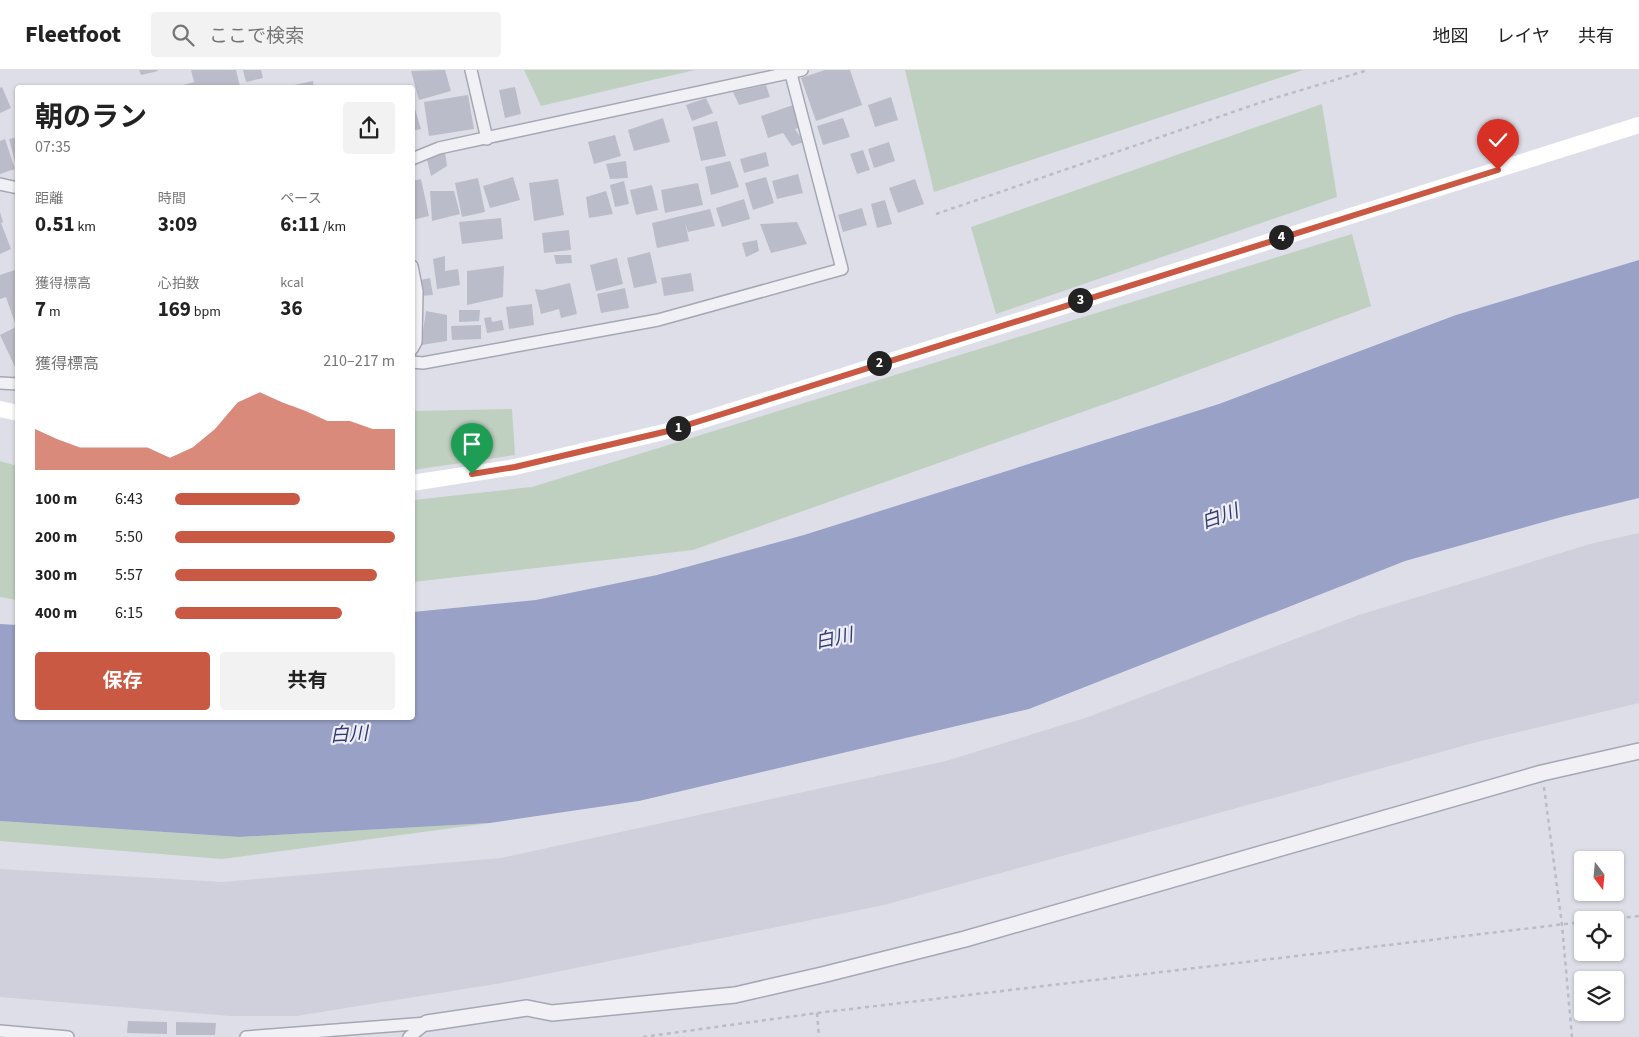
<!DOCTYPE html>
<html lang="ja">
<meta charset="utf-8">
<style>
body{margin:0;font-family:"Source Sans 3","Noto Sans JP",sans-serif;background:#f2f2f2;color:#222;height:100vh;display:flex;flex-direction:column;font-size:19px;white-space:nowrap}
*{box-sizing:border-box;margin:0}
p{font-size:16px;color:#767676}
.icon{flex:none;width:28px;height:28px;fill:none;stroke:currentColor;stroke-width:2;stroke-linecap:round;stroke-linejoin:round}
.map{position:relative;flex:1;overflow:hidden}
.side{position:absolute;left:15px;top:15px;width:400px;height:635px;display:flex;flex-direction:column;background:#fff;border-radius:5px;box-shadow:0 1px 4px #0004}
.side>*{flex:none}
.needle{width:32px;rotate:164deg}
.buttons{position:absolute;left:1574px;top:781px;display:grid;gap:10px}
.buttons a{display:grid;place-items:center;width:50px;height:50px;border-radius:5px;background:#fff;box-shadow:0 1px 4px #0004;font-size:25px}
.pin{position:absolute;display:grid;place-items:center;width:42px;height:42px;color:#fff;margin:-51px -21px;border-radius:50% 50% 50% 0;rotate:-45deg;box-shadow:0 0 5px #0007}
.pin .icon{rotate:45deg}
.km{position:absolute;width:25px;height:25px;margin:-12px;border-radius:50%;background:#222;color:#fff;font-size:14px;line-height:25px;text-align:center}
.round{display:grid;place-items:center;flex:none;width:52px;height:52px;border-radius:5px;background:#f2f2f2}
.summary{display:flex;align-items:center;justify-content:space-between;height:85px;padding:0 20px}
h1{font-size:28px;font-weight:700;line-height:38px}
.figures{display:grid;grid-template-columns:repeat(3,1fr);gap:8px;height:85px;padding:5px 20px}
.figures div{display:grid;align-content:center}
.figures b{font-size:21px;font-weight:700}
.figures small{font-size:14px;font-weight:400}
.figures p{font-size:14px}
.chart{height:140px;padding:10px 20px}
.chart p{display:flex;justify-content:space-between}
.chart svg{width:100%;height:90px;margin-top:5px;fill:#ca5944;opacity:.7}
.cta{display:flex;gap:10px;margin-top:auto;padding:10px 20px}
.cta a{flex:1;height:58px;border-radius:5px;background:#ca5944;color:#fff;font-size:20px;font-weight:700;line-height:58px;text-align:center}
.cta a+a{background:#f2f2f2;color:#222}
ul{padding:0 20px;list-style:none;font-size:16px}
li{display:grid;grid-template-columns:80px 60px 1fr;align-items:center;height:38px}
li i{height:12px;border-radius:6px;background:#ca5944}
header{display:flex;align-items:center;gap:30px;box-sizing:border-box;height:70px;padding:0 25px;background:#fff;border-bottom:1px solid #e0e0e0}
header strong{font-size:24px}
nav{display:flex;gap:28px;margin-inline-start:auto;font-size:18px}
.search{width:350px;height:45px;background:#f2f2f2;display:flex;align-items:center;gap:12px;box-sizing:border-box;padding:0 18px;border-radius:5px;color:#767676;font-size:19px}
.map>svg:first-child{display:block}
.built{fill:#cfd0dc}
.green{fill:#bfd0c0}
.water{fill:#99a1c6}
.building{fill:#bbbcc9}
.lines{fill:none;stroke-linecap:round;stroke-linejoin:round}
.minor-casing{stroke:#a6a7b4;stroke-width:14}
.tertiary-casing{stroke:#a6a7b4;stroke-width:18}
.path{stroke:#bcbcc5;stroke-width:2.5;stroke-dasharray:4 4;stroke-linecap:butt}
.minor{stroke:#f0f0f5;stroke-width:11}
.tertiary{stroke:#f0f0f5;stroke-width:15}
.secondary{stroke:#fff;stroke-width:16}
.route-casing{stroke:#fff;stroke-width:10}
.route{stroke:#ca5944;stroke-width:6}
.labels{text-anchor:middle;dominant-baseline:central;stroke-width:4.5;stroke-linejoin:round;paint-order:stroke}
.water-label{font-size:19px;font-style:italic;fill:#333b70;stroke:#ededf5}
</style>
<header>
<strong>Fleetfoot</strong>
<div class="search"><svg class="icon" aria-label="search" viewBox="0 0 24 24"><circle cx="10" cy="10" r="6"/><path d="M15 15l6 6"/></svg>ここで検索</div>
<nav><a>地図</a><a>レイヤ</a><a>共有</a></nav>
</header>
<div class="map">
<svg width="1639" height="967" viewBox="0 0 1639 967">
<rect width="100%" height="100%" fill="#dddee7"/>
<path class="built" d="M1639,463V633L1477,672L884,835L502,913L296,946H230L0,927V799L222,812L501,788L946,691L1088,647L1359,545L1590,474Z"/>
<path class="green" d="M524,0H695L541,36Z
M905,0H1303L934,122Z
M1322,34L1337,127L996,244L971,157Z
M1352,164L1371,236L1150,318L693,480L413,512V430L532,417Z
M512,339L515,385L413,400V341Z
M0,391L17,396V530L0,527Z
M0,751L239,767L490,753L222,789L0,771Z"/>
<path class="water" d="M1639,190V428L1565,446L1405,491L1029,639L639,731L490,753L239,767L0,751V554L17,555L18,648H412L413,542L536,530L657,505L804,465L1219,334L1456,245Z"/>
<path class="building" d="M139,0H157L158,1L141,5Z
M191,0H236L240,17L183,18V15L194,12Z
M243,0H261L263,8L246,12Z
M445,0L451,21L419,30L411,1Z
M825,0H850L862,35L816,51L801,8Z
M313,11L314,18H285V17Z
M766,15L770,27L739,35L733,22Z
M2,17L11,38L0,43V18Z
M515,17L521,44L505,48L499,20Z
M468,25L474,59L429,66L424,32Z
M891,27L898,50L875,57L868,35Z
M706,28L713,43L692,51L686,35Z
M412,29L421,59L412,61Z
M793,35L801,57L795,59L804,72L792,76L783,63L768,68L761,46Z
M663,48L670,72L634,81L628,60Z
M843,48L850,67L823,75L817,56Z
M717,51L726,86L701,91L693,57Z
M615,65L621,86L594,94L588,72Z
M18,67V99H17L9,69Z
M5,69L15,99L0,104V71Z
M889,72L895,91L874,98L868,79Z
M863,80L870,100L857,104L850,84Z
M445,82L447,96L431,106L427,90Z
M766,82L769,96L744,103L740,89Z
M626,91L628,108L610,109L606,94Z
M730,91L739,117L711,125L705,97Z
M798,104L803,123L777,129L772,111Z
M513,107L520,130L490,138L483,116Z
M766,107L774,133L753,140L745,113Z
M478,108L485,142L462,147L455,113Z
M421,109L429,146L412,150V111Z
M558,109L564,145L534,151L529,113Z
M915,109L924,134L898,143L889,118Z
M624,111L629,134L615,137L610,115Z
M698,113L703,135L665,143L661,120Z
M652,115L658,140L636,145L630,120Z
M430,121H454L460,144L432,151Z
M606,121L613,144L589,148L586,127Z
M744,129L750,149L722,157L716,138Z
M885,130L892,154L877,158L871,134Z
M862,138L867,155L843,162L838,145Z
M710,139L715,156L688,162L685,152L689,171L657,178L652,153Z
M0,142L3,152L1,153L11,179L0,184Z
M501,148L503,169L462,174L459,152Z
M797,152L807,174L771,183L760,154Z
M569,160L571,180L544,183L542,163Z
M757,170L759,181L746,187L742,173Z
M650,182L657,213L634,218L627,188Z
M554,185H571L572,193L556,194Z
M445,186V201L458,199L460,215L437,219L433,189Z
M617,188L623,214L596,221L590,195Z
M504,196L503,227L467,235V201Z
M18,199V253H15L6,227L0,229V205Z
M691,203L694,221L664,226L661,208Z
M430,208L433,225L421,226V210Z
M570,213L577,244L561,248L559,239L541,244L535,219L542,220Z
M625,218L629,238L601,243L597,224Z
M532,234L534,255L509,259L506,237Z
M459,240H480L479,251L459,252Z
M426,241L447,245V271L421,275Z
M491,247L492,252L502,250L504,260L487,263L484,248Z
M481,255V269L452,270L451,256Z
M18,256V296L15,297L0,265Z
M128,951L167,952V964L127,963Z
M176,952L216,953L215,965H176Z"/>
<g class="lines">
<defs>
<path id="minor" d="M471,0L487,69
M412,89L439,78L802,0
M0,114L18,118
M412,196L417,221L416,272L412,279
M412,292L423,293L658,250L842,199L791,4
M0,313L18,314
M0,961L68,967
M246,967L427,953
M409,967L427,953"/>
<path id="tertiary" d="M427,953L527,938L552,943L735,925L822,905L965,869L1542,703L1639,681"/>
</defs>
<use href="#minor" class="minor-casing"/>
<use href="#tertiary" class="tertiary-casing"/>
<path class="path" d="M936,144L1265,31L1368,0
M1544,717L1562,855L1572,967
M1603,850L1639,846
M817,943L819,967
M643,967L817,943L1582,852"/>
<use href="#minor" class="minor"/>
<use href="#tertiary" class="tertiary"/>
<path class="secondary" d="M0,339L18,343
M412,413L515,397L668,361L1639,55"/>
</g>
<g class="lines">
<defs>
<path id="route" d="M472,404L515,397L668,361L1498,100"/>
</defs>
<use href="#route" class="route-casing"/>
<use href="#route" class="route"/>
</g>
<g class="labels">
<g class="water-label">
<text transform="translate(1220 447) rotate(-19)">白川</text>
<text transform="translate(834 569) rotate(-12)">白川</text>
<text transform="translate(349 665) rotate(-3)">白川</text>
</g>
</g>
</svg>
<div class="buttons">
<a><svg class="needle" viewBox="-14 -14 28 28"><path d="M0-13l5 13h-10z" fill="#e53935"/><path d="M0 13l5-13h-10z" fill="#767676"/></svg></a>
<a><svg class="icon" aria-label="locate" viewBox="0 0 24 24"><circle cx="12" cy="12" r="6"/><path d="M12 2v4M12 18v4M2 12h4M18 12h4"/></svg></a>
<a><svg class="icon" aria-label="layers" viewBox="0 0 24 24"><path d="M12 4l9 5-9 5-9-5zM3 14l9 5 9-5"/></svg></a>
</div>
<div class="pin" style="left:472px;top:404px;background:#1e9e55"><svg class="icon" aria-label="arrive" viewBox="0 0 24 24"><path d="M6 21V4h12l-3 4 3 4H6"/></svg></div>
<div class="pin" style="left:1498px;top:100px;background:#d93025"><svg class="icon" aria-label="check" viewBox="0 0 24 24"><path d="M5 12l5 5 9-10"/></svg></div>
<b class="km" style="left:678px;top:358px">1</b>
<b class="km" style="left:879px;top:293px">2</b>
<b class="km" style="left:1080px;top:230px">3</b>
<b class="km" style="left:1281px;top:167px">4</b>
<section class="side">
<div class="summary"><div><h1>朝のラン</h1><p>07:35</p></div><a class="round"><svg class="icon" aria-label="share" viewBox="0 0 24 24"><path d="M12 15V3M7 8l5-5 5 5M5 13v7h14v-7"/></svg></a></div>
<div class="figures">
<div><p>距離</p><b>0.51<small> km</small></b></div>
<div><p>時間</p><b>3:09</b></div>
<div><p>ペース</p><b>6:11<small> /km</small></b></div>
</div>
<div class="figures">
<div><p>獲得標高</p><b>7<small> m</small></b></div>
<div><p>心拍数</p><b>169<small> bpm</small></b></div>
<div><p>kcal</p><b>36</b></div>
</div>
<div class="chart"><p><span>獲得標高</span>210–217 m</p>
<svg viewBox="0 0 160 44" preserveAspectRatio="none"><path d="M0 44V24L10 29L20 33L30 33L40 33L50 33L60 38L70 33L80 24L90 11L100 6L110 11L120 15L130 20L140 20L150 24L160 24V44z"/></svg>
</div>
<ul>
<li><b>100 m</b>6:43<i style="width:57%"></i></li>
<li><b>200 m</b>5:50<i style="width:100%"></i></li>
<li><b>300 m</b>5:57<i style="width:92%"></i></li>
<li><b>400 m</b>6:15<i style="width:76%"></i></li>
</ul>
<div class="cta"><a>保存</a><a>共有</a></div>
</section>
</div>
